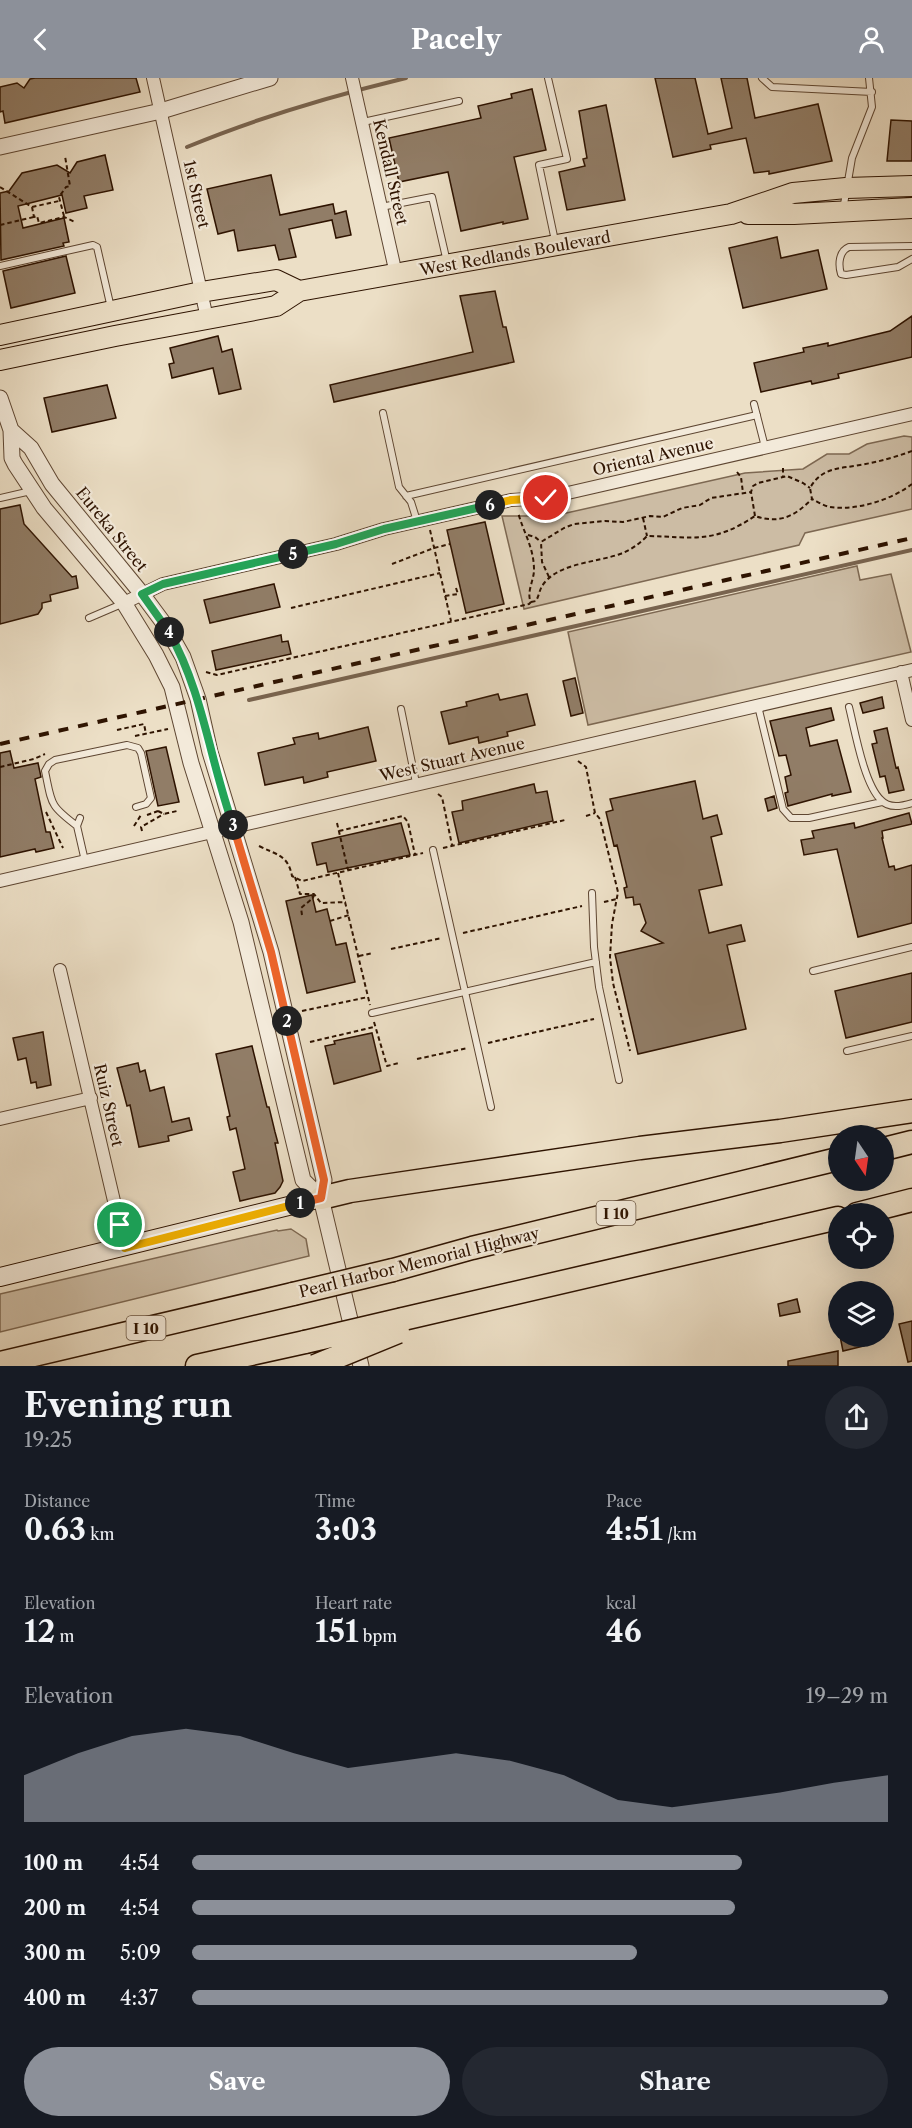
<!DOCTYPE html>
<meta charset="utf-8">
<style>
body{margin:0;font-family:"Libre Caslon Text",serif;background:#242831;color:#f1f3f6;height:100vh;display:flex;flex-direction:column;font-size:22px;white-space:nowrap}
*{box-sizing:border-box;margin:0}
p{font-size:20px;color:#9ea1a6}
.icon{flex:none;width:33px;height:33px;fill:none;stroke:currentColor;stroke-width:2;stroke-linecap:round;stroke-linejoin:round}
.map{position:relative;height:1288px;overflow:hidden}
.details{display:flex;flex-direction:column;background:#171b24;flex:1}
.details>*{flex:none}
.needle{width:39px;rotate:167deg}
.tools{position:absolute;left:828px;top:1047px;display:grid;gap:12px}
.tools a{display:grid;place-items:center;width:66px;height:66px;border-radius:50%;background:#171b24;box-shadow:0 6px 24px #0002;font-size:30px}
.pin{position:absolute;display:grid;place-items:center;width:51px;height:51px;color:#fff;margin:-26px;border:3px solid #fff;border-radius:50%;box-shadow:0 2px 6px #0007}
.km{position:absolute;width:30px;height:30px;margin:-15px;border-radius:50%;background:#222;color:#fff;font-size:16px;line-height:30px;text-align:center}
.round{display:grid;place-items:center;flex:none;width:63px;height:63px;border-radius:32px;background:#242831}
.head{display:flex;align-items:center;justify-content:space-between;height:102px;padding:0 24px}
h1{font-size:33px;font-weight:800;line-height:45px}
.figures{display:grid;grid-template-columns:repeat(3,1fr);gap:9px;height:102px;padding:6px 24px}
.figures div{display:grid;align-content:center}
.figures b{font-size:30px;font-weight:800}
.figures small{font-size:16px;font-weight:400}
.figures p{font-size:16px}
.chart{height:168px;padding:12px 24px}
.chart p{display:flex;justify-content:space-between}
.chart svg{width:100%;height:108px;margin-top:6px;fill:#8c9099;opacity:.7}
.action{display:flex;gap:12px;margin-top:auto;padding:12px 24px}
.action a{flex:1;height:69px;border-radius:36px;background:#8c9099;color:#fff;font-size:24px;font-weight:800;line-height:69px;text-align:center}
.action a+a{background:#242831;color:#f1f3f6}
ul{padding:0 24px;list-style:none;font-size:20px}
li{display:grid;grid-template-columns:96px 72px 1fr;align-items:center;height:45px}
li i{height:15px;border-radius:8px;background:#8c9099}
header{display:flex;justify-content:space-between;align-items:center;height:78px;padding:0 24px;background:#8c9099;color:#fff;font-size:27px;font-weight:800}
.map>svg:first-child{display:block}
.green{fill:#ccbca4;stroke:#7d6852;stroke-width:1.5}
.lines{fill:none;stroke-linecap:round;stroke-linejoin:round}
.stream{stroke:#79644f;stroke-width:4}
.building{fill:#917d67;stroke:#2e1300;stroke-width:1.5}
.service-casing{stroke:#5e4632;stroke-width:8}
.minor-casing{stroke:#5e4632;stroke-width:14}
.tertiary-casing{stroke:#5e4632;stroke-width:17}
.secondary-casing{stroke:#2e1300;stroke-width:20}
.primary-casing{stroke:#2e1300;stroke-width:22}
.motorway-casing{stroke:#2e1300;stroke-width:25}
.path{stroke:#2e1300;stroke-width:2;stroke-dasharray:4.5 3;stroke-linecap:butt}
.service{stroke:#f3eada;stroke-width:6}
.minor{stroke:#f3eada;stroke-width:12}
.tertiary{stroke:#f3eada;stroke-width:15}
.secondary{stroke:#f3eada;stroke-width:18}
.primary{stroke:#ecdfc6;stroke-width:20}
.motorway{stroke:#ecdfc6;stroke-width:22}
.rail{stroke:#2e1300;stroke-width:4;stroke-dasharray:10 10;stroke-linecap:butt}
.motorway-bridge-casing{stroke:#2e1300;stroke-width:25;stroke-linecap:butt}
.motorway-bridge{stroke:#ecdfc6;stroke-width:22}
.split-1-casing{stroke:#fff;stroke-width:12}
.split-2-casing{stroke:#fff;stroke-width:12}
.split-3-casing{stroke:#fff;stroke-width:12}
.split-4-casing{stroke:#fff;stroke-width:12}
.split-5-casing{stroke:#fff;stroke-width:12}
.split-6-casing{stroke:#fff;stroke-width:12}
.split-7-casing{stroke:#fff;stroke-width:12}
.split-1{stroke:#f5b400;stroke-width:8}
.split-2{stroke:#f0652b;stroke-width:8}
.split-3{stroke:#f0652b;stroke-width:8}
.split-4{stroke:#22a559;stroke-width:8}
.split-5{stroke:#22a559;stroke-width:8}
.split-6{stroke:#22a559;stroke-width:8}
.split-7{stroke:#f5b400;stroke-width:8}
.labels{text-anchor:middle;dominant-baseline:central;stroke-width:4.5;stroke-linejoin:round;paint-order:stroke}
.shield{fill:#f3eada;stroke:#695441;stroke-width:1.5}
.shield-label{font-size:15px;font-weight:bold;fill:#2e1300}
.street-label{font-size:16px;fill:#2e1300;stroke:#f3eada}
</style>
<header><svg class="icon" aria-label="back" viewBox="0 0 24 24"><path d="M15 5l-7 7 7 7"/></svg>Pacely<svg class="icon" aria-label="person" viewBox="0 0 24 24"><circle cx="12" cy="8" r="4"/><path d="M4 21q1-7 8-7t8 7"/></svg></header>
<div class="map">
<svg width="912" height="1288" viewBox="0 0 912 1288">
<rect width="100%" height="100%" fill="#ecdfc6"/>
<filter id="stains"><feTurbulence type="fractalNoise" baseFrequency=".00333" numOctaves="4"/><feColorMatrix values="0 0 0 0 .2 0 0 0 0 .09 0 0 0 0 .02 0 0 0 .5 -.17"/></filter>
<radialGradient id="worn" r=".72"><stop offset=".6" stop-color="#630" stop-opacity="0"/><stop offset="1" stop-color="#630" stop-opacity=".3"/></radialGradient>
<path class="green" d="M904,358L912,359V431L805,455L799,467L524,531L502,438H553L745,395L803,391L827,376H849L867,366Z
M857,488L860,502L891,496L911,574L588,647L568,554Z
M291,1151L306,1161L309,1178L0,1254V1216L277,1152L278,1153Z"/>
<g class="lines">
<path class="stream" d="M187,69C257,40 331,18 406,0
M249,622L912,472"/>
</g>
<path class="building" d="M35,0H136L140,14L5,45L3,33L0,34V9L17,5L24,10L30,1Z
M655,0H695L708,56L732,50L721,0H747L755,40L818,26L832,83L769,96V93L754,95L746,60L710,67L711,71L673,79Z
M532,11L546,72L514,79L528,141L503,146V144L461,153L448,94L399,104L389,60L481,40L478,28L512,20L511,16Z
M606,27L625,122L567,132L559,94L585,88L583,81L587,80L579,33Z
M891,42L912,43V83H887Z
M105,77L113,112L84,118L87,130L66,135L62,117L18,128L23,150L64,140L69,164L63,165L64,168L1,182L0,115L9,113L22,95L57,87L70,95L77,84Z
M271,97L280,137L333,126L335,136L346,133L351,157L336,160L332,142L289,151L296,179L279,182L275,167L238,173L234,152L218,156L207,111Z
M777,159L781,180L818,172L827,211L743,230L729,170Z
M66,178L75,215L11,230L3,193Z
M495,213L503,249H506L514,284L334,324L330,307L473,274L460,218Z
M912,238V279L838,296L839,300L812,306L811,303L761,314L754,285L804,274L803,270L828,265V268L890,253Z
M218,258L222,274L232,271L241,311L219,316L213,290L172,300L169,286L174,285L170,270Z
M107,307L116,340L52,354L44,320Z
M20,427L24,446L72,499L76,498L78,510L50,517L51,523L42,525V530L38,536L0,546V431Z
M485,444L504,526L466,535L447,452Z
M274,506L280,529L210,545L204,522Z
M281,557L282,564L288,563L291,576L216,592L212,573Z
M575,600L583,635L571,638L563,603Z
M498,616L500,622L527,616L535,647L507,654L508,658L479,665L478,659L449,666L441,634L467,628L466,624Z
M882,619L884,630L863,635L860,625Z
M831,630L834,642L806,650L810,668L837,662L851,714L832,718V716L788,728L785,715L788,714L785,699L791,697L786,677L779,678L770,643Z
M368,649L376,683L327,694L328,699L304,705L303,699L265,707L258,675L295,666L293,660L318,655L319,661Z
M887,650L896,690L898,689L904,712L889,715L885,698L880,699L872,666L877,665L874,653Z
M166,669L179,724L158,728L146,673Z
M10,673L14,690L38,685L41,699L35,701L46,754H50L54,770L36,774L35,771L0,779V675Z
M695,703L703,741L717,737L722,756L711,759L722,807L699,812L709,855L741,847L745,863L727,867L746,951L638,976L615,876L663,865L641,853L646,845L640,826L634,827L633,819L626,820L624,810L627,809L617,767L614,768L606,734L613,732L610,721Z
M534,706L536,715L547,713L553,743L459,765L452,734L463,732L462,723Z
M774,718L777,730L768,733L765,721Z
M909,735L912,746L882,753L883,760H882L889,789L894,788L895,792L912,787V845L858,859L837,771L804,777L801,762L814,760L812,753L854,745L855,750Z
M401,745L410,777L328,794L326,785L317,787L312,765Z
M312,817L316,834L327,831L336,867L346,865L355,904L307,915L286,823Z
M912,895V944L846,960L835,913Z
M43,954L51,1007L37,1010L36,1004L31,1005L26,980L18,982L13,960Z
M372,955L381,993L334,1006L325,968L335,966L334,963Z
M252,968L267,1029H269L275,1054L278,1065H275L283,1103L280,1109L275,1115L240,1123L233,1094L245,1091L236,1050L230,1052L227,1039L230,1038L216,976Z
M138,985L140,994L145,992L150,1013L164,1009L172,1044L189,1040L192,1052L168,1058L169,1063L139,1069L130,1027L127,1028L117,990Z
M797,1221L800,1234L780,1238L778,1226Z
M912,1243V1283L908,1284L899,1246Z
M840,1258H862L864,1268L843,1273Z
M838,1273V1288H788V1283Z"/>
<g class="lines">
<defs>
<path id="service" d="M548,0L567,81L539,87L555,163
M762,0L772,9L872,14
M363,44L459,23
M381,129L432,119L447,184
M843,132L852,80L872,29L869,0
M912,168L849,169C839,173 838,186 841,196L846,197L898,189L912,181
M0,188L93,167L97,169L111,230
M754,326L765,369
M383,335L399,409L411,424L417,443
M406,418L757,337
M0,420L31,413
M89,540L124,525
M758,628L783,731L791,740H809L882,724
M849,629C855,653 864,706 881,722C889,731 902,728 912,725
M401,631L416,705
M80,740L77,748L85,783
M77,748C49,727 52,726 45,693L49,686L55,682L127,667L138,670L141,675L151,720L146,726L136,729
M433,772L491,1029
M592,815L594,869L599,909L619,1002
M813,893L912,869
M372,935L596,884
M847,973L912,958"/>
<path id="minor" d="M153,0L207,240
M352,0L396,196
M124,525L163,506L336,466L384,451L511,422L546,420L912,336
M901,594L912,642
M0,803L912,592
M60,892L125,1170
M0,1041L91,1020"/>
<path id="tertiary" d="M0,69L161,33L270,0
M0,320L11,352L12,380L15,386L44,430L124,525L156,577L172,609L191,685L241,844L303,1102L321,1120
M11,352L31,370L52,406L142,516L165,547L183,579L198,621L210,674L271,874L324,1102L321,1120L361,1288"/>
<path id="secondary" d="M0,1199L321,1120"/>
<path id="primary" d="M748,136H794L912,130
M0,257L201,214L276,202L299,213
M0,282L115,258L276,228L299,213L731,136L793,115L846,110L912,108"/>
<path id="motorway" d="M884,1071L912,1064
M321,1120L350,1113L640,1070L780,1053L912,1033
M857,1136L912,1122
M393,1192L472,1170L838,1081
M403,1241L838,1140
M0,1285L293,1216
M197,1288L305,1264"/>
</defs>
<use href="#service" class="service-casing"/>
<use href="#minor" class="minor-casing"/>
<use href="#tertiary" class="tertiary-casing"/>
<use href="#secondary" class="secondary-casing"/>
<use href="#primary" class="primary-casing"/>
<use href="#motorway" class="motorway-casing"/>
<path class="path" d="M0,109L32,129L34,139L37,138L39,145L64,139L75,144
M32,129L59,123
M64,138L59,119L66,109L70,108L65,78
M0,147L34,139
M912,373C896,379 878,384 860,387C839,391 822,389 810,410L812,421C818,424 824,428 830,429C855,433 892,422 912,406
M783,390V399
M737,394L741,399L743,415
M755,438L751,414L753,408L758,405L787,398L803,405L810,410
M643,440L647,458
M430,452L451,543
M528,457L535,459L541,464
M392,486L434,470L450,466
M549,499L542,484L541,464L564,450L574,446L605,443L623,444L650,438L663,439L682,430L700,427L711,420L751,414
M445,518L458,516L456,510
M531,524L536,523C540,516 539,510 546,503C562,485 598,484 620,476C631,472 639,466 647,458C694,459 713,466 755,438C779,446 794,439 812,421
M291,530L440,495
M206,594L217,597L529,526L531,524C526,515 534,502 534,492C534,469 523,454 518,434
M117,652L144,646L146,656
M135,658L168,651
M578,683L586,689L595,735L600,741L618,814L612,846L610,879L613,905L630,973
M0,689L34,681L45,676
M438,716L442,719L452,767
M158,733L164,736L177,733
M46,734L63,770
M147,737L158,733
M586,738L595,735
M337,745L348,792
M134,748L141,737
M142,753L141,749L164,736
M339,753L403,738L408,744L415,777
M259,768C277,777 288,777 292,798L302,803L423,775
M443,770L565,742
M338,795L370,927
M295,799L300,816H314L321,825L346,824
M604,824L617,821
M302,837L301,830L313,820L314,816
M330,843L349,837
M463,855L582,828
M391,871L442,860
M359,878L373,875
M302,933L368,919
M374,944L387,988L399,985
M310,964L374,949
M488,965L594,941
M417,981L468,970"/>
<use href="#service" class="service"/>
<use href="#minor" class="minor"/>
<use href="#tertiary" class="tertiary"/>
<use href="#secondary" class="secondary"/>
<use href="#primary" class="primary"/>
<use href="#motorway" class="motorway"/>
<path class="rail" d="M0,666L912,460"/>
<defs>
<path id="motorway-bridge" d="M293,1216L393,1192
M305,1264L403,1241
M315,1288L398,1254"/>
</defs>
<use href="#motorway-bridge" class="motorway-bridge-casing"/>
<use href="#motorway-bridge" class="motorway-bridge"/>
</g>
<g class="lines">
<defs>
<path id="split-1" d="M120,1147L125,1170L300,1125"/>
<path id="split-2" d="M287,943L324,1102L321,1120L300,1125"/>
<path id="split-3" d="M233,747L271,874L287,943"/>
<path id="split-4" d="M169,554C203,614 210,683 233,747"/>
<path id="split-5" d="M169,554L142,516L163,506L293,476"/>
<path id="split-6" d="M293,476L336,466L384,451L490,427"/>
<path id="split-7" d="M490,427L511,422L546,420"/>
</defs>
<use href="#split-1" class="split-1-casing"/>
<use href="#split-2" class="split-2-casing"/>
<use href="#split-3" class="split-3-casing"/>
<use href="#split-4" class="split-4-casing"/>
<use href="#split-5" class="split-5-casing"/>
<use href="#split-6" class="split-6-casing"/>
<use href="#split-7" class="split-7-casing"/>
<use href="#split-1" class="split-1"/>
<use href="#split-2" class="split-2"/>
<use href="#split-3" class="split-3"/>
<use href="#split-4" class="split-4"/>
<use href="#split-5" class="split-5"/>
<use href="#split-6" class="split-6"/>
<use href="#split-7" class="split-7"/>
</g>
<g class="labels">
<g class="shield">
<rect x="596.5" y="1123" width="39" height="24" rx="4.5"/>
<rect x="126.5" y="1238" width="39" height="24" rx="4.5"/>
</g>
<g class="shield-label">
<text x="616" y="1135">I 10</text>
<text x="146" y="1250">I 10</text>
</g>
<g class="street-label">
<text transform="translate(391 94) rotate(77)">Kendall Street</text>
<text transform="translate(197 116) rotate(77)">1st Street</text>
<text transform="translate(515 175) rotate(-10)">West Redlands Boulevard</text>
<text transform="translate(653 378) rotate(-13)">Oriental Avenue</text>
<text transform="translate(112 451) rotate(51)">Eureka Street</text>
<text transform="translate(452 681) rotate(-13)">West Stuart Avenue</text>
<text transform="translate(109 1027) rotate(77)">Ruiz Street</text>
<text transform="translate(419 1184) rotate(-14)">Pearl Harbor Memorial Highway</text>
</g>
</g>
<rect width="100%" height="100%" filter="url(#stains)"/>
<rect width="100%" height="100%" fill="url(#worn)"/>
</svg>
<div class="tools">
<a><svg class="needle" viewBox="-14 -14 28 28"><path d="M0-13l5 13h-10z" fill="#e53935"/><path d="M0 13l5-13h-10z" fill="#9ea1a6"/></svg></a>
<a><svg class="icon" aria-label="locate" viewBox="0 0 24 24"><circle cx="12" cy="12" r="6"/><path d="M12 2v4M12 18v4M2 12h4M18 12h4"/></svg></a>
<a><svg class="icon" aria-label="layers" viewBox="0 0 24 24"><path d="M12 4l9 5-9 5-9-5zM3 14l9 5 9-5"/></svg></a>
</div>
<div class="pin" style="left:120px;top:1147px;background:#1e9e55"><svg class="icon" aria-label="arrive" viewBox="0 0 24 24"><path d="M6 21V4h12l-3 4 3 4H6"/></svg></div>
<div class="pin" style="left:546px;top:420px;background:#d93025"><svg class="icon" aria-label="check" viewBox="0 0 24 24"><path d="M5 12l5 5 9-10"/></svg></div>
<b class="km" style="left:300px;top:1125px">1</b>
<b class="km" style="left:287px;top:943px">2</b>
<b class="km" style="left:233px;top:747px">3</b>
<b class="km" style="left:169px;top:554px">4</b>
<b class="km" style="left:293px;top:476px">5</b>
<b class="km" style="left:490px;top:427px">6</b>
</div>
<section class="details">
<div class="head"><div><h1>Evening run</h1><p>19:25</p></div><a class="round"><svg class="icon" aria-label="share" viewBox="0 0 24 24"><path d="M12 15V3M7 8l5-5 5 5M5 13v7h14v-7"/></svg></a></div>
<div class="figures">
<div><p>Distance</p><b>0.63<small> km</small></b></div>
<div><p>Time</p><b>3:03</b></div>
<div><p>Pace</p><b>4:51<small> /km</small></b></div>
</div>
<div class="figures">
<div><p>Elevation</p><b>12<small> m</small></b></div>
<div><p>Heart rate</p><b>151<small> bpm</small></b></div>
<div><p>kcal</p><b>46</b></div>
</div>
<div class="chart"><p><span>Elevation</span>19–29 m</p>
<svg viewBox="0 0 160 44" preserveAspectRatio="none"><path d="M0 44V25L10 16L20 9L30 6L40 9L50 16L60 22L70 19L80 16L90 19L100 25L110 35L120 38L130 35L140 32L150 28L160 25V44z"/></svg>
</div>
<ul>
<li><b>100 m</b>4:54<i style="width:79%"></i></li>
<li><b>200 m</b>4:54<i style="width:78%"></i></li>
<li><b>300 m</b>5:09<i style="width:64%"></i></li>
<li><b>400 m</b>4:37<i style="width:100%"></i></li>
</ul>
<div class="action"><a>Save</a><a>Share</a></div>
</section>
